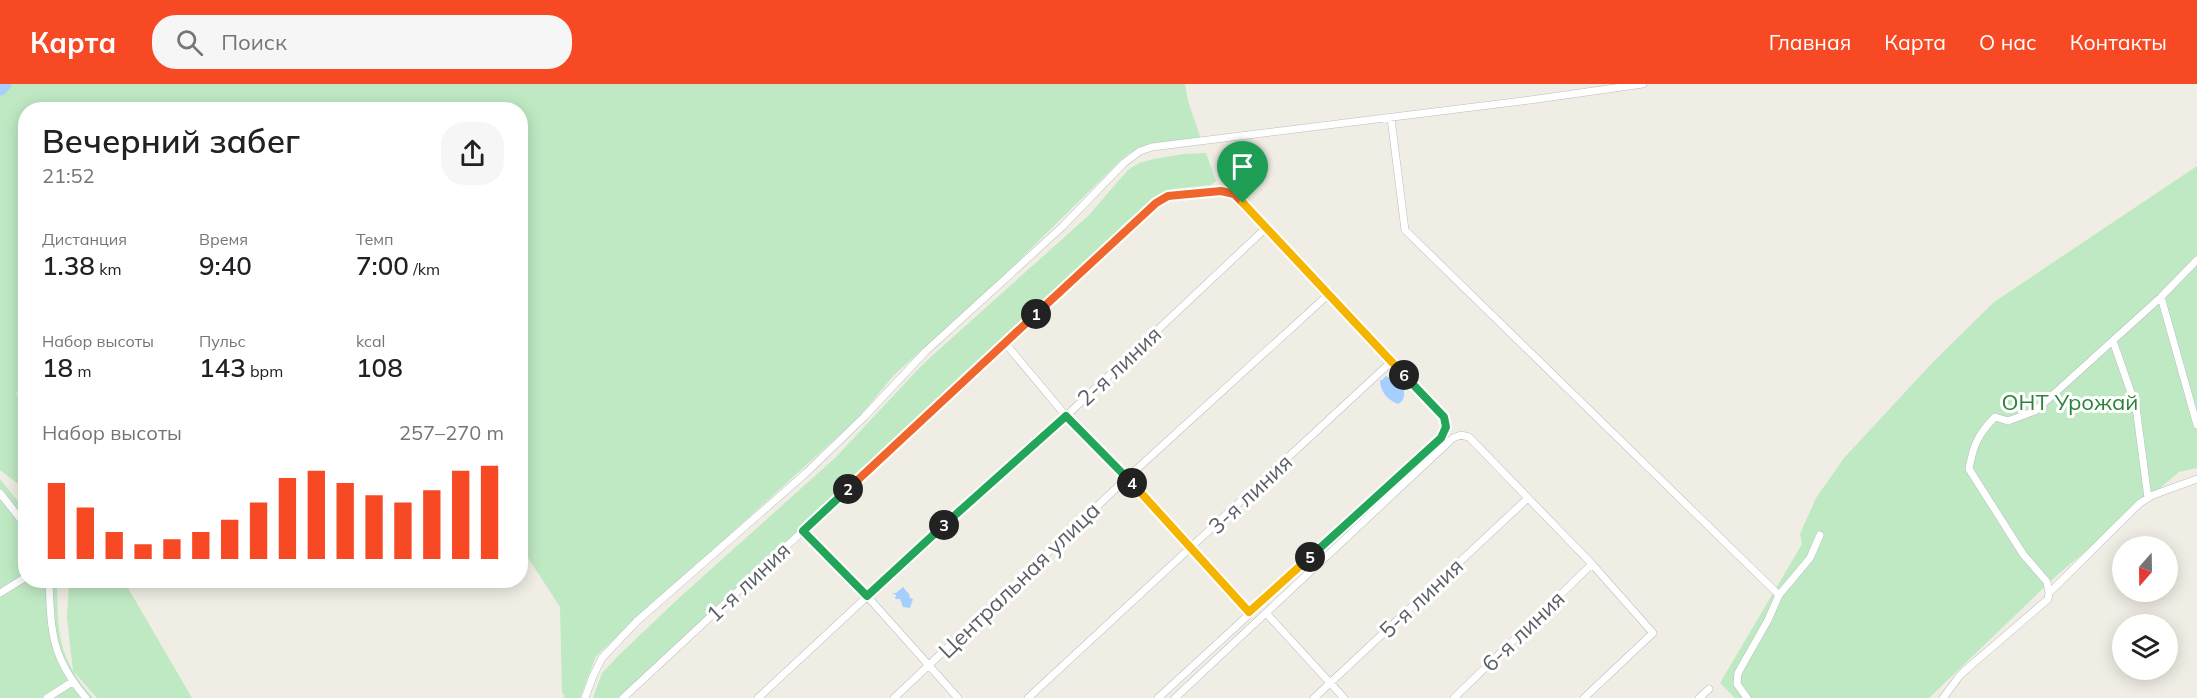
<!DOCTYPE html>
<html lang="ru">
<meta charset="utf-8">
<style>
body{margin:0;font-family:Mulish,sans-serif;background:#f6f6f6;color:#202124;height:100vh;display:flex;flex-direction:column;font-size:22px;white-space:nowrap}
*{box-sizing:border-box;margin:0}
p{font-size:20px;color:#757577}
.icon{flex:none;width:33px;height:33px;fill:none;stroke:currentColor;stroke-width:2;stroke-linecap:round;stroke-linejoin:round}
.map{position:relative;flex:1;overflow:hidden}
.panel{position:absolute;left:18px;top:18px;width:510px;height:486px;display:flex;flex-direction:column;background:#fff;border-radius:24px;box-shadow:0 3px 15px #0003}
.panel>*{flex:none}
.needle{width:39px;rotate:200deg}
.buttons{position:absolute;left:2112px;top:452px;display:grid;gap:12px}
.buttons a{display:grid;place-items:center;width:66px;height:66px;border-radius:50%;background:#fff;box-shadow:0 3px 15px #0003;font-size:30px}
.pin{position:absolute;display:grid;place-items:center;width:51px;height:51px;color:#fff;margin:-62px -26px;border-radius:50% 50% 50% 0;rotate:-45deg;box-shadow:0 0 6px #0007}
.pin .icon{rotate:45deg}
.km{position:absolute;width:30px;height:30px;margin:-15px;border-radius:50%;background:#222;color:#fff;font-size:16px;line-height:30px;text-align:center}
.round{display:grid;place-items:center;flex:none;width:63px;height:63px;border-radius:24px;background:#f6f6f6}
.headline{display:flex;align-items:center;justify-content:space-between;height:102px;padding:0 24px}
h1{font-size:33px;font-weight:600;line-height:45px}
.metrics{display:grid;grid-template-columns:repeat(3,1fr);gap:9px;height:102px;padding:6px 24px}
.metrics div{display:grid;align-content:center}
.metrics b{font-size:26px;font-weight:600}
.metrics small{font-size:16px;font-weight:400}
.metrics p{font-size:16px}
.chart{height:168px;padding:12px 24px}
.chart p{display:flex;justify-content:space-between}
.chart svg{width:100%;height:108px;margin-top:6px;stroke:#f64924;stroke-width:6}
header{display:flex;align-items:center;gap:36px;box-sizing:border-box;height:84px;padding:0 30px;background:#f64924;color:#fff}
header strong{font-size:28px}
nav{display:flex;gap:33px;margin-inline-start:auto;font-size:21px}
.search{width:420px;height:54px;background:#f6f6f6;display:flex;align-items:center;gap:15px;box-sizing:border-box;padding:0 21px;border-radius:24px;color:#757577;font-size:22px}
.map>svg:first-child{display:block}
.green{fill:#bfe9c3}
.water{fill:#a5cfff}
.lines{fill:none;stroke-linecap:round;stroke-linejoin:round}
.river{stroke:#a5cfff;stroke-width:15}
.minor-casing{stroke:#b9bcc1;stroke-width:8}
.minor{stroke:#fff;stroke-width:7}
.split-1-casing{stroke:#fff;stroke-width:12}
.split-2-casing{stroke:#fff;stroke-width:12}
.split-3-casing{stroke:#fff;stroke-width:12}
.split-4-casing{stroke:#fff;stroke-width:12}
.split-5-casing{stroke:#fff;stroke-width:12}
.split-6-casing{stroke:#fff;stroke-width:12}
.split-7-casing{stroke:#fff;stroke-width:12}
.split-1{stroke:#f0652b;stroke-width:8}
.split-2{stroke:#f0652b;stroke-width:8}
.split-3{stroke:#22a559;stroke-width:8}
.split-4{stroke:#22a559;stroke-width:8}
.split-5{stroke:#f5b400;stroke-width:8}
.split-6{stroke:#22a559;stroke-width:8}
.split-7{stroke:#f5b400;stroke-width:8}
.labels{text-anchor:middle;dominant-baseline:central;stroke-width:6;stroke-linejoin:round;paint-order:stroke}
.street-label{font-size:22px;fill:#5c6066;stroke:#fff}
.park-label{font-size:22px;fill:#2e833a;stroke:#fff}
</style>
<header>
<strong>Карта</strong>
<div class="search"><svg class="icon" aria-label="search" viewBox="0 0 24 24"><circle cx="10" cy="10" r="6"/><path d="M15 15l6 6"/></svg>Поиск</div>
<nav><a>Главная</a><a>Карта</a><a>О нас</a><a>Контакты</a></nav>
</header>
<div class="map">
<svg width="2197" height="614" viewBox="0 0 2197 614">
<rect width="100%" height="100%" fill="#f0eee4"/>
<path class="green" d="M0,0H1185L1188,17L1201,55C1174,57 1145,56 1123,74L1002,193L894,291L859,333L596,572L580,614H565L562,608L560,523L521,463L520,26H26V301L16,309L25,325V408L21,402L0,386Z
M1206,69L1216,97L1211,101L1174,105L1154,113L620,614H593L602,589L618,572L680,513L835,374L923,280L1088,132L1128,86L1139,79L1154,75L1183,70Z
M2197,82V384L2179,388L2055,493L1929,614H1735L1720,599L1802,460L1800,450L1816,414L1844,374L1933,278L1994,218Z
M0,395L25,426L26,496L57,497C58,549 57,573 93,614H0Z
M69,497H124L192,614H97L73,587L67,534Z"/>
<path class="water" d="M1386,292L1395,296L1404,307C1405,312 1403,318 1398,320C1387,316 1380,307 1380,296H1382Z
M903,503L909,510L910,514L913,515L910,524L903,523L900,515H895L896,511L892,509H896Z"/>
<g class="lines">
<path class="river" d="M0,4L4,0"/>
<defs>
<path id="minor" d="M1391,34L1405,146L1779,511
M2161,213L2197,341
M2113,257L2136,323L2148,414
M1005,259L1066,332L1127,394L1249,528
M0,409L26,442
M803,447L867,512L958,614
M49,496C51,548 51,573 86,614
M0,509L26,493
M2049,509L2047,498L2023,470L1969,385C1973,362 1978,350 1995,333L2008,337L2035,327L2161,213L2197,176
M1266,529L1344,614
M47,614L72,598
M585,614L593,592L602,574L637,537L806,389L864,333L925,268L1062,143L1124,79L1140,67L1152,63L1530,16L1643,0
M623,614L1156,119L1168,112L1221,107L1234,110L1243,119L1444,333L1446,343L1441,354L1158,614
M758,614L985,403L1066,332L1267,143
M894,614L1127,394L1330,209
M1028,614L1391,278
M1175,614L1453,354L1461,351L1469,353L1592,480L1653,549L1584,614
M1314,614L1528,414
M1454,614L1592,480
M1699,614L1709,605
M1747,614L1737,600L1738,589L1768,536L1779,511L1810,474L1820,451
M1943,614L1961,590L2048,515L2049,509L2140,419L2153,411L2197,395"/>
</defs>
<use href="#minor" class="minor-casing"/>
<use href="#minor" class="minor"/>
</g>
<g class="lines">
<defs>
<path id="split-1" d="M1036,230L1156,119L1168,112L1221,107L1234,110L1243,119"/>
<path id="split-2" d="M848,405L1036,230"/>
<path id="split-3" d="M848,405L803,447L867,512L944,441"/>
<path id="split-4" d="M944,441L1066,332L1132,399"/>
<path id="split-5" d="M1132,399L1249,528L1310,473"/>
<path id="split-6" d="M1310,473L1441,354L1446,343L1444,333L1404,291"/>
<path id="split-7" d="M1243,119L1404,291"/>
</defs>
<use href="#split-1" class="split-1-casing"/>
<use href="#split-2" class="split-2-casing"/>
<use href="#split-3" class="split-3-casing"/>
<use href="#split-4" class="split-4-casing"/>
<use href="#split-5" class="split-5-casing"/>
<use href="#split-6" class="split-6-casing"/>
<use href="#split-7" class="split-7-casing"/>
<use href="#split-1" class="split-1"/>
<use href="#split-2" class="split-2"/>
<use href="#split-3" class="split-3"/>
<use href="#split-4" class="split-4"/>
<use href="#split-5" class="split-5"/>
<use href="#split-6" class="split-6"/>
<use href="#split-7" class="split-7"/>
</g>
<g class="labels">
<g class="street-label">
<text transform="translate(1119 282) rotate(-43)">2-я линия</text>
<text transform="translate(1250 410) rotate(-43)">3-я линия</text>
<text transform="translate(1019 496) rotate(-44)">Центральная улица</text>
<text transform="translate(748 498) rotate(-43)">1-я линия</text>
<text transform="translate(1421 514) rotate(-43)">5-я линия</text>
<text transform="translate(1523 547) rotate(-44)">6-я линия</text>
</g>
<g class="park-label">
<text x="2070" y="318">ОНТ Урожай</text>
</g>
</g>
</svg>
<div class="buttons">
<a><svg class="needle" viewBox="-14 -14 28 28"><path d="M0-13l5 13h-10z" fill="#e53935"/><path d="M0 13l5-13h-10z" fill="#757577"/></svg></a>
<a><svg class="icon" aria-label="layers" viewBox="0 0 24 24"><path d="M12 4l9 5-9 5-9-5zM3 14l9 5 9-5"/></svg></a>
</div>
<div class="pin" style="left:1243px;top:119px;background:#1e9e55"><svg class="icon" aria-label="arrive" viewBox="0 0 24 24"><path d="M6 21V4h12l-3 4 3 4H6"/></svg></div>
<b class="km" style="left:1036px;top:230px">1</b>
<b class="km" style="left:848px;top:405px">2</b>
<b class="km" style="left:944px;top:441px">3</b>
<b class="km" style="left:1132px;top:399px">4</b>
<b class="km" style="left:1310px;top:473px">5</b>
<b class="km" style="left:1404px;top:291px">6</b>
<section class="panel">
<div class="headline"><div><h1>Вечерний забег</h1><p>21:52</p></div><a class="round"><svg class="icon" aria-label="share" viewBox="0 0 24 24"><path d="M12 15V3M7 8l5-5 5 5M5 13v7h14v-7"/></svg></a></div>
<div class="metrics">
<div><p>Дистанция</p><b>1.38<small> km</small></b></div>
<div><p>Время</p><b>9:40</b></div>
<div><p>Темп</p><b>7:00<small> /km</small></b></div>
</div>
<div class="metrics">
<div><p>Набор высоты</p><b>18<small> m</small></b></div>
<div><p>Пульс</p><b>143<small> bpm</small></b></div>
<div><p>kcal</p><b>108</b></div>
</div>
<div class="chart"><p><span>Набор высоты</span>257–270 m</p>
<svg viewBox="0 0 160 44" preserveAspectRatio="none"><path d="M5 44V13M15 44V23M25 44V33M35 44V38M45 44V36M55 44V33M65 44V28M75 44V21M85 44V11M95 44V8M105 44V13M115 44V18M125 44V21M135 44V16M145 44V8M155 44V6"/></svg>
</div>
</section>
</div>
